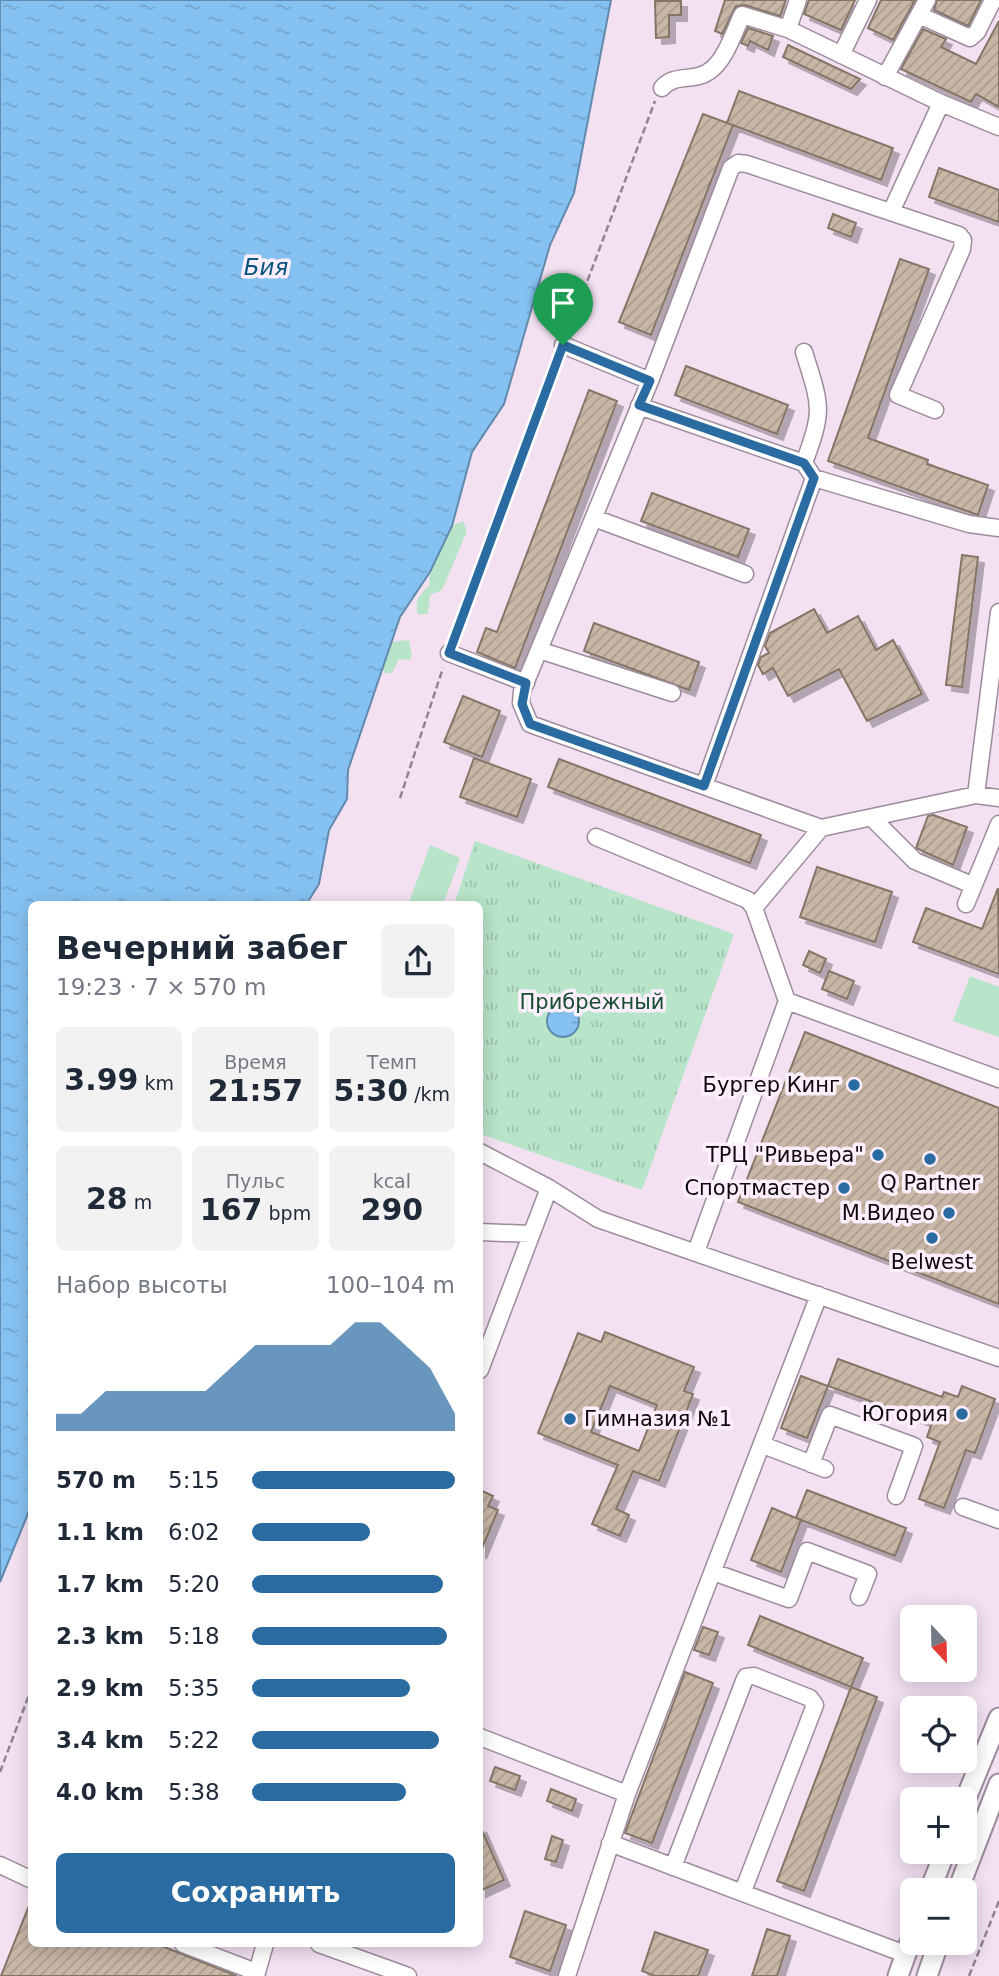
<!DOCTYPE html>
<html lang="ru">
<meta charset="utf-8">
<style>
body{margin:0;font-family:"DejaVu Sans",sans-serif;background:#f2f2f3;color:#1f2937;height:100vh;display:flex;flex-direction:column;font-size:26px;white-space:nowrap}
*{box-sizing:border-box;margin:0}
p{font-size:23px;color:#747a83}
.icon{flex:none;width:38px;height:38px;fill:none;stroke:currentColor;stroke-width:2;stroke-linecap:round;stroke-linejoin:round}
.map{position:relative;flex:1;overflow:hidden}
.side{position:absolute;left:28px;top:901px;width:455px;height:1046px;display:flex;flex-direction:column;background:#fff;border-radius:10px;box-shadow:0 4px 18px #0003}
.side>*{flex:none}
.needle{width:46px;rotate:158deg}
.controls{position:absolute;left:900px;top:1605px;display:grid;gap:14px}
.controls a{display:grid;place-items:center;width:77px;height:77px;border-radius:10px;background:#fff;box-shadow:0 4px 18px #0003;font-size:35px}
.pin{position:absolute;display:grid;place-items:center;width:60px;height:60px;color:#fff;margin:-72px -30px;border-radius:50% 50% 50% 0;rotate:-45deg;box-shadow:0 0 7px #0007}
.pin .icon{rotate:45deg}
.round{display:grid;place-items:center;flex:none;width:74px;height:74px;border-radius:10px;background:#f2f2f3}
.overview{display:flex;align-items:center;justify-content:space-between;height:119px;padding:0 28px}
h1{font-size:32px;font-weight:800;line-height:52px}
.metrics{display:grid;grid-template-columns:repeat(3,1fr);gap:10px;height:119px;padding:7px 28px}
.metrics div{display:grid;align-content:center;border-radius:10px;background:#f2f2f3;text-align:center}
.metrics b{font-size:30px;font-weight:800}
.metrics small{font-size:19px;font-weight:400}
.metrics p{font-size:19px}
.chart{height:196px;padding:14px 28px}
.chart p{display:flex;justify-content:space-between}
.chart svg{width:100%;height:126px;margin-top:7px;fill:#2a6ba1;opacity:.7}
.primary-button{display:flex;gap:14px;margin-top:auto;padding:14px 28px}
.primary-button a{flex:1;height:80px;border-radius:10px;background:#2a6ba1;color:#fff;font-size:28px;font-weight:800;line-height:80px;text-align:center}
ul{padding:0 28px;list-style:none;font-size:23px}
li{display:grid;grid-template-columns:112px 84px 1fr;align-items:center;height:52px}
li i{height:18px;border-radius:9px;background:#2a6ba1}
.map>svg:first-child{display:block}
.green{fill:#b8e4c9}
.park{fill:url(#park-tufts)}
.water{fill:url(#water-ripples);stroke:#628aad;stroke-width:2}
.building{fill:url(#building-hatch);stroke:#847666;stroke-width:2;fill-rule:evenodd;filter:url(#shadow)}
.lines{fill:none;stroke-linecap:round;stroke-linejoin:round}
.minor-casing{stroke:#9d8c9c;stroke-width:19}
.major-casing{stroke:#9d8c9c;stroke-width:23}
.path{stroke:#918490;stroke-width:2.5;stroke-dasharray:7 3.5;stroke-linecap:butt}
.minor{stroke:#fff;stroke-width:16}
.major{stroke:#fff;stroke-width:19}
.route-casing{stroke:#fff;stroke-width:14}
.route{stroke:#2a6ba1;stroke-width:9}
.poi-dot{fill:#2a6ba1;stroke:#feeffd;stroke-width:2.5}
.labels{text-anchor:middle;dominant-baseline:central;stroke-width:7;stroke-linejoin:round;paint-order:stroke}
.park-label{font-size:21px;fill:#174d33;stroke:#feeffd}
.poi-label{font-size:21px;fill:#0f090f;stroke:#feeffd;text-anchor:end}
.water-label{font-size:23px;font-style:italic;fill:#07547f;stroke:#feeffd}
</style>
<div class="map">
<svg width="999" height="1976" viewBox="0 0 999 1976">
<defs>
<pattern id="park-tufts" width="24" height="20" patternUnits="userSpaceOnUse" patternTransform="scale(1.75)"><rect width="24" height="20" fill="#b8e4c9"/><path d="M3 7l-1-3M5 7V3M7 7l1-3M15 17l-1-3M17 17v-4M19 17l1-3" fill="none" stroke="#9dc2ab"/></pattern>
<pattern id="water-ripples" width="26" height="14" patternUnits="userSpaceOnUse" patternTransform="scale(1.75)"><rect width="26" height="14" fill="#85c2f1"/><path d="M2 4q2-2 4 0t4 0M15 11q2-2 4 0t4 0" fill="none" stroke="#72a5cd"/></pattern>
<pattern id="building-hatch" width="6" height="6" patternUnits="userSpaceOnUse" patternTransform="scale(1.75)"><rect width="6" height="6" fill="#c8b7a7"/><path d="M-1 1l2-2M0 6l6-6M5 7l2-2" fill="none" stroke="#ab9c8f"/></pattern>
<filter id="shadow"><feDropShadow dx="6" dy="6" stdDeviation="0" flood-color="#0004"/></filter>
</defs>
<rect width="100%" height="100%" fill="#f3e1f2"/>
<path class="green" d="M463,521L467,531L442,590L430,595L428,614H418C414,601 419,595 429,586L430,572L452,526Z
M409,640L412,656L409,660L399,659L392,673H386L382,669L391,642Z
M430,845L460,858L443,905H408Z
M970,976L999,987V1037L953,1021Z"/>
<path class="park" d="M475,841L734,934L642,1190L480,1134V905H454Z"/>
<path class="water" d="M0,0H611L574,193L550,245L504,404L472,452L452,526L430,572L400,617L348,770L347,799L329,830L319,884L306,905H32V1504L0,1582Z
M547 1021a16 16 0 1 1 32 0a16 16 0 1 1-32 0Z"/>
<path class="building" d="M725,0H786L780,16L745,5L736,6L722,34L715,31Z
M809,0H855L841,30L804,14Z
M881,0H915L893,40L868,28Z
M937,0H981L968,26L934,10Z
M655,1H681V15H669V37L656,38Z
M999,21V107L976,94L971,102L901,69L923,29L946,39L941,47L976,64Z
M748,28L773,36L768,50L750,41L748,46L741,43Z
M788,45L860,79L851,89L783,57Z
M739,91L893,148L881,180L727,123Z
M703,114L733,125L651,335L619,322Z
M939,168L999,190V222L929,197Z
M833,214L856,223L851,237L828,228Z
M900,259L929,269L868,438L928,460L927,464L988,485L978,515L828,461Z
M686,366L788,405L777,434L675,395Z
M589,390L617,401L515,668L477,652L486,628L497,632Z
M652,493L749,529L738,557L641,521Z
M962,555L978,557L962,687L946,685Z
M814,609L827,633L858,616L876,650L893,640L922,694L867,721L839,669L788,696L773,668L763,674L758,665L761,657L769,653L765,646L770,633Z
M594,623L699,662L689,690L584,651Z
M463,696L500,711L482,757L444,742Z
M474,758L531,779L517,817L460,797Z
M559,759L761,835L750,863L548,787Z
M933,815L967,827L953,865L916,848L928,816Z
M817,867L892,892L875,942L800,917Z
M998,888L999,974L913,942L926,908L982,929Z
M809,951L826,959L820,973L803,965Z
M829,971L854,981L847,999L822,989Z
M805,1032L999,1108V1304L738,1202Z
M605,1332L694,1367L684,1391L693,1394L659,1481L633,1471L616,1509L629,1515L620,1536L592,1524L618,1465L538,1433L578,1333L601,1342ZM610,1386L657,1405L639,1451L591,1432Z
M838,1359L942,1397L944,1392L958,1397L962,1386L995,1399L975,1453L966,1450L944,1508L919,1499L940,1442L927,1437L932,1423L828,1386Z
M801,1376L828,1386L807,1438L781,1428Z
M480,1490L493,1496L488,1506L498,1510L480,1553Z
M807,1490L906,1528L895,1556L796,1518Z
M772,1508L801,1520L781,1572L751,1560Z
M760,1616L863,1658L851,1687L748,1645Z
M703,1627L718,1632L709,1655L694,1650Z
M685,1672L713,1683L652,1843L625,1833Z
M851,1687L877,1697L804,1891L777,1881Z
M495,1767L520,1776L515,1790L490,1781Z
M551,1789L576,1799L572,1811L547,1801Z
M480,1826L504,1880L480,1891Z
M552,1836L563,1840L556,1862L545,1859Z
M32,1898V1944H157L237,1976H1Z
M525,1911L566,1925L550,1971L510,1957Z
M767,1929L790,1936L777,1976H752Z
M655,1932L708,1950L698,1976H655L642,1971Z"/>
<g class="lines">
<defs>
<path id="minor" d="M919,15L970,38L977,32L993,0
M788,29L798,0
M841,55L868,0
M885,77L927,0
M662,88C674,73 694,82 708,72C725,62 734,32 742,15L788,29L941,103
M891,212L941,103L999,127
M563,345L650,381
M804,352C821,407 824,409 804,463
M639,406L804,463L814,478L969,524L999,528
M935,410L898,395L962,249L963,240L959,235L747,164L738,163L731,168L650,381L522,691L521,703L530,724L821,828L976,795L999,798
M594,518L745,574
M539,650L672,693
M449,653L526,683
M704,786L814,478
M976,795L999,612
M872,818L915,861L972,885
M596,837L748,900L754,908L787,1001
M966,904L999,824
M754,908L821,828
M480,1152L549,1188L598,1219L999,1358
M480,1232L531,1234
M696,1252L787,1001L999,1079
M480,1370L549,1188
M763,1445L825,1469
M811,1464L830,1415L914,1446L896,1496
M963,1507L999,1520
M713,1572L789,1599L807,1551L868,1574L859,1597
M480,1737L627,1794
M610,1843L905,1954
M0,1865L32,1880
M673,1867L744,1681L746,1677L754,1676L810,1698L815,1705L743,1891
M183,1944L256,1972
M319,1944L408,1976
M256,1976L265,1944
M567,1976L627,1794L819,1295"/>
<path id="major" d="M964,1803L999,1718
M930,1890L945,1852
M958,1890L999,1784
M898,1976L912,1937
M927,1976L939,1942"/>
</defs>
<use href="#minor" class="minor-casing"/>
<use href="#major" class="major-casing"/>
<path class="path" d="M569,330L655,101
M454,639L558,360
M400,798L443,668
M0,1772L32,1687
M969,1976L999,1901"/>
<use href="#minor" class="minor"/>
<use href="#major" class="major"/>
</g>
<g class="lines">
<defs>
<path id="route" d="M563,345L650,381L639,405L804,463L814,478L704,786L530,724L522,704L526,683L449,653Z"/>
</defs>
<use href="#route" class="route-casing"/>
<use href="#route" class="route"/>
</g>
<g class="poi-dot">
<circle cx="854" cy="1085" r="7"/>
<circle cx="878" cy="1155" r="7"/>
<circle cx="930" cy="1159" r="7"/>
<circle cx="844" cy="1188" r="7"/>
<circle cx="949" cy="1213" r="7"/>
<circle cx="932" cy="1238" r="7"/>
<circle cx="962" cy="1414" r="7"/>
<circle cx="570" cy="1419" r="7"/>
</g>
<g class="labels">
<g class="park-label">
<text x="592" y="1002">Прибрежный</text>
</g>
<g class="poi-label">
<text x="840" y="1085">Бургер Кинг</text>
<text x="864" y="1155">ТРЦ "Ривьера"</text>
<text x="930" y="1183" text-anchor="middle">Q Partner</text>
<text x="830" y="1188">Спортмастер</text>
<text x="935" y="1213">М.Видео</text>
<text x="932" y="1262" text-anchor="middle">Belwest</text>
<text x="948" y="1414">Югория</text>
<text x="584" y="1419" text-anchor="start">Гимназия №1</text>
</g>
<g class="water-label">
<text x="266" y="267">Бия</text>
</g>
</g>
</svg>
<div class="controls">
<a><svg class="needle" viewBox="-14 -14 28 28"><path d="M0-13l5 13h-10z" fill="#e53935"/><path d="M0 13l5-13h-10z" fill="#747a83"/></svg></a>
<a><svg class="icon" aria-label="locate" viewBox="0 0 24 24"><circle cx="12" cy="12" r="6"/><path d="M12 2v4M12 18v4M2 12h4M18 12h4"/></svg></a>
<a>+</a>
<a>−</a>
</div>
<div class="pin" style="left:563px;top:345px;background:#1e9e55"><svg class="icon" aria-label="arrive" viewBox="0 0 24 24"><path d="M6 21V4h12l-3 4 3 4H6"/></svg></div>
<section class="side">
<div class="overview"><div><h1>Вечерний забег</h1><p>19:23 · 7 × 570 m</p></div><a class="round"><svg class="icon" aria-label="share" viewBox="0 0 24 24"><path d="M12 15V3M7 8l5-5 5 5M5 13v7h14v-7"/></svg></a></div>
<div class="metrics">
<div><b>3.99<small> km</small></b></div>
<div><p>Время</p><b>21:57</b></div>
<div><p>Темп</p><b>5:30<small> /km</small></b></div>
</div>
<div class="metrics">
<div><b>28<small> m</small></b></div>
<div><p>Пульс</p><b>167<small> bpm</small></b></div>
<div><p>kcal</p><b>290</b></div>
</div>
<div class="chart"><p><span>Набор высоты</span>100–104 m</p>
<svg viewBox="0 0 160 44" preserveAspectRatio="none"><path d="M0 44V38L10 38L20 30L30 30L40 30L50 30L60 30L70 22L80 14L90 14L100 14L110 14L120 6L130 6L140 14L150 22L160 38V44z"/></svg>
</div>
<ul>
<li><b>570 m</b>5:15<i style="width:100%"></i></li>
<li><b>1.1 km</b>6:02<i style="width:58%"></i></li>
<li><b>1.7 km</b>5:20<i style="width:94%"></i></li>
<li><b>2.3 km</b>5:18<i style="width:96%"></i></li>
<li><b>2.9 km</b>5:35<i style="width:78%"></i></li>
<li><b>3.4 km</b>5:22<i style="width:92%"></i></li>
<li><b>4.0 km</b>5:38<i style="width:76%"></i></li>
</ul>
<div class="primary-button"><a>Сохранить</a></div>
</section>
</div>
